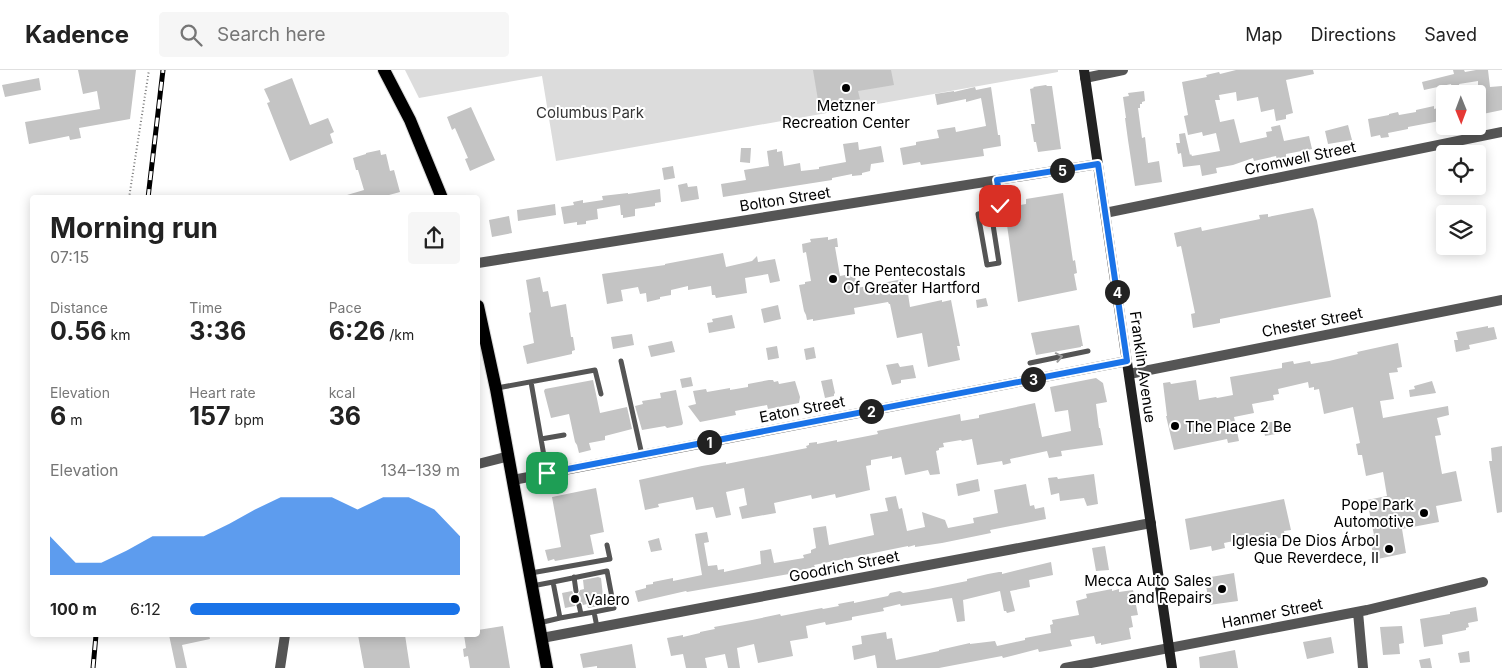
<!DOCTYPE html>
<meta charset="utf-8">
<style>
body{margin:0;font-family:Inter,sans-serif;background:#f6f6f6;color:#222;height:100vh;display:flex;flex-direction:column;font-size:19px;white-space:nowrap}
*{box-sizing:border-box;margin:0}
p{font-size:16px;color:#767676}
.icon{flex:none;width:28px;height:28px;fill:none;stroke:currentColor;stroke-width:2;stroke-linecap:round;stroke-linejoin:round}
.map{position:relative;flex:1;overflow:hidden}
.details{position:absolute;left:30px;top:125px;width:450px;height:442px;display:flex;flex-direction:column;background:#fff;border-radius:5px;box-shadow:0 2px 12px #0003}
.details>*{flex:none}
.needle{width:32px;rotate:179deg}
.fabs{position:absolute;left:1436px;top:15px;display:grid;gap:10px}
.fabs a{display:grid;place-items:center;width:50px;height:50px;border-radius:5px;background:#fff;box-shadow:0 2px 12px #0003;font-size:25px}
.pin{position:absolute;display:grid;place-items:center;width:42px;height:42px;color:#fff;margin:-21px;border-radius:10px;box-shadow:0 2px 8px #0006}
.km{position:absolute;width:25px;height:25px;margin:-12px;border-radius:50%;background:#222;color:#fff;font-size:14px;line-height:25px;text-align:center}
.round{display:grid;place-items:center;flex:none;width:52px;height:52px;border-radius:5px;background:#f6f6f6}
.headline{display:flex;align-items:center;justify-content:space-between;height:85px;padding:0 20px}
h1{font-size:28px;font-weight:700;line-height:38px}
.figures{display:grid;grid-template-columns:repeat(3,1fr);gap:8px;height:85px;padding:5px 20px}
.figures div{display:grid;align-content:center}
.figures b{font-size:25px;font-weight:700}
.figures small{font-size:14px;font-weight:400}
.figures p{font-size:14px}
.chart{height:140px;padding:10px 20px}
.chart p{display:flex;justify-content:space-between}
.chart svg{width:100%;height:90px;margin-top:5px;fill:#1a73e8;opacity:.7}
ul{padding:0 20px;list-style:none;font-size:16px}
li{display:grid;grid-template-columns:80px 60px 1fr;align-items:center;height:38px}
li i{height:12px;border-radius:6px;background:#1a73e8}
header{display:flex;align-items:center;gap:30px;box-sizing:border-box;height:70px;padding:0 25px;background:#fff;border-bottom:1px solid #e0e0e0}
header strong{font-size:24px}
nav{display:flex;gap:28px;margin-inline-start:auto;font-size:18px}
.search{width:350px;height:45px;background:#f6f6f6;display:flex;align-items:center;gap:12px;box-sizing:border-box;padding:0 18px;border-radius:5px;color:#767676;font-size:19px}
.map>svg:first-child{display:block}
.green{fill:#dcdcdc}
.building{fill:#c4c4c4}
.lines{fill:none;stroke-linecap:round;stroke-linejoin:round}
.primary-casing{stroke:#dbdbdb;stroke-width:14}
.path{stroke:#777;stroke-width:2;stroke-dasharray:1 2.5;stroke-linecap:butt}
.service{stroke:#555;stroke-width:5}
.minor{stroke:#555;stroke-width:10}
.secondary{stroke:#222;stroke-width:10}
.primary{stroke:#000;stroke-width:12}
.rail-casing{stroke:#000;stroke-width:5}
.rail{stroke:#fff;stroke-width:3;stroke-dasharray:9;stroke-linecap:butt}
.oneway{stroke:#999}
.route-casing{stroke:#fff;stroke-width:10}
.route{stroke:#1a73e8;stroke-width:6}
.poi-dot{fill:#000;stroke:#fff;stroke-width:2}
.labels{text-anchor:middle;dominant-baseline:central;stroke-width:4;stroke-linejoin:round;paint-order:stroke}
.poi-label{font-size:15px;fill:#000;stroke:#fff;text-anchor:start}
.park-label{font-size:15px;fill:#333;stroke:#fff}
.street-label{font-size:15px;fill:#000;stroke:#fff}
</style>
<header>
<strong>Kadence</strong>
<div class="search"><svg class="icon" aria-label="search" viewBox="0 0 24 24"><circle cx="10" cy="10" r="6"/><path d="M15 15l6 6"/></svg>Search here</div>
<nav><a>Map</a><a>Directions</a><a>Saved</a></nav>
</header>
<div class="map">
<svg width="1502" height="598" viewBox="0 0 1502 598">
<rect width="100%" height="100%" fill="#fff"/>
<path class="green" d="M405,0H1058V2L556,91L542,6L419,28Z"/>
<path class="building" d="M78,0H136L130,49L79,58L81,68L70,70L69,66L29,74L25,52L100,39L97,21L83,24Z
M813,0H891L894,15L858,21L860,29L819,36Z
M1236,0H1313L1314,4L1286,10L1293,43L1286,45V49L1276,51L1274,39L1261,42L1258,27L1237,31L1236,22L1219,25L1220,30H1215L1220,52L1234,49L1240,73L1267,67L1266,62L1272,61L1271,57L1280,55L1284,71L1309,66L1312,79L1286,84V89L1277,90L1276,86L1254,91L1253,88L1233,95L1216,98L1217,103L1202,106L1200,95L1183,97L1181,83L1178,84L1176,73H1180L1179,64L1185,63L1190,85L1191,84L1192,86L1220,81L1216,63L1203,66L1202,62L1188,65L1184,46L1188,45L1182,12L1207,7L1206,5L1219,2L1220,4Z
M1453,0H1464L1465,2L1476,0H1488L1490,17L1502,16V40L1478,45V11L1459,14L1461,23L1456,24H1453L1451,14L1424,20L1422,12L1454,4Z
M39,8L41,20L5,27L2,15Z
M292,8L310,55L328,48L334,62L330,64L333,73L290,91L267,33L270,32L264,19Z
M1046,15L1047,16H1052L1061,79L1038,82L1036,72H1034L1031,54H1035L1030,19L1034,18L1033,17Z
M975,17L976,20L991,17L998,65H1000L1001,76L983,79L984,86L921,95L920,92L903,95L900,78L916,75V72L939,68L937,60L955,57L956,62L986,56L981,28L966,32V29L937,35L935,24L954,21V22Z
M1144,21L1145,31L1142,32V34H1140V38H1138L1142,68L1145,67L1148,93L1159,91L1162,112L1135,116L1128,70L1125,48H1126L1123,27L1129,26L1128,23Z
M1434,36V39L1445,36V50L1408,57V59L1388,63L1389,67L1381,68L1380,65L1371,67L1368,49L1389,45V44L1398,42L1399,45L1416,42V40Z
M471,37L495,90L470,101L465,89L468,88L455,58L452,60L447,47Z
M1348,55L1352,70L1328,74L1325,61Z
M858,72L859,80L881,76L884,92L871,94L870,101L862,103V105L852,106V104L832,108V110L723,127L721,114L746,110L744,100L769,96L767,81L777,79V82L782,81L784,96L800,93L801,101L819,99V97L846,92L843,74Z
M741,78H751L750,93L740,92Z
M380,80L381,85L386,84L390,101L394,100L400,122L378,128H347V125L364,120L358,100H356L353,88L366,84V83Z
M673,96L675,108L664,110L662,98Z
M687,113L688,117L697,116L699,129L681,132L678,115Z
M660,119L661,132L655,133V136L635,139V146L623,148V145H621L620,135L597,139L598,149L586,151V154L577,155V152L564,154L561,137L574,135L573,132L583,130V133L603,130L602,126L628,123V124Z
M1063,123L1073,191L1075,190L1077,203L1074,204L1077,220L1018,232L1005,141L1015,140L1014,136L1026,134V129Z
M555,134L556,145L518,151L517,140Z
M1313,138L1317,151L1331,227L1220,249V253L1193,258L1191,244L1195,243L1181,176L1177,177L1174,163L1201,157L1202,161L1260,149L1259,145L1268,144V147Z
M509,146L512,163L492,167L489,150Z
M828,167V170L837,168L838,177H835L840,206L850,204L851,207L855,206L857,218L903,209L904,218L907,217L910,237L942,230V232L951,230L960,276H957L960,290L928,297L922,263L897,268L890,234H889L888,232L854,238L855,244L813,251V249L807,250L806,245L804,241L799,215L805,214V212L811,211L806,182L803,183L802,174L811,172L810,169Z
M723,183L726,197L752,191L757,186L758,192L775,189L780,211L770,213L768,204L745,208L747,223L716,228L715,225H712L711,216L688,220V216L671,220V225L660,227V229L647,232L646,223L640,224L638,217L621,220L623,231L607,234L602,204L665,195V194Z
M540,207L543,222L548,221L551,237L566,234L571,267H573L575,280L572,281V284L527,294L523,276L534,273L529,243L531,242L526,210Z
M986,228L988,236L977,238L976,230Z
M778,235L781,249L764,253L761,239Z
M732,245L735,258L709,263L707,253L713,252L712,249Z
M1079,255L1083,276H1081V277L1036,285L1031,263Z
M1488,256V258L1494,257L1497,269L1469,275L1470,279L1456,282L1454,270H1458L1456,262Z
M632,264L634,275L613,279L611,267Z
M672,271L675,282L651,287L648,276Z
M1398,273L1402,297L1397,298L1398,302L1389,303L1394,329L1380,331L1383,348L1448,336L1449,345L1437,348L1441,365L1435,366L1442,404L1456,401L1462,431L1436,436L1439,452L1402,459L1406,483L1373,490L1371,466L1374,465L1367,430L1387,426L1383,402L1366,406L1362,385H1358L1356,374L1360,373L1353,337L1324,344L1319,319L1314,320V317L1309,318L1308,312L1278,319L1279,324L1273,325L1274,330L1252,334L1254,343L1234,347L1239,371L1228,373L1227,369L1174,380L1166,346H1167L1163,313L1170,312L1171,314L1196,310L1199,330L1216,327L1217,328L1233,325L1230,307L1282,298V293L1293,291L1294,294L1310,291L1311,294L1329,291L1358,284L1357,282Z
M777,276L779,288L768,290L766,278Z
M814,277L816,288L806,290L804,279Z
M898,293L900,297L913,295L916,308L901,310V313L892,315L886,295Z
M691,307L693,316L682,318L680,309Z
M1096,308L1103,313L1107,332L1096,334L1099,358H1100L1103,375L1061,381L1062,386L1049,388L1047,381L1010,389L1011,393L1003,395L1002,391L977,395L972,369L962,371L961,370L943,373L944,377L939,378V380L936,381L940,404L930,405L928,400L905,405L901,387L892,389V386L871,390V395L866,396L870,420L836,428L835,424L812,429L811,425L774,433L776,443L742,449L739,437L747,435L744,418L726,422L731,445L716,448L713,437L696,440L693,427L658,434L659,437L645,440L639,410L702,396L726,392V394L807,378L806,376L809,375V373L817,372V374L837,370V372L878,364L877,361L960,344L961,351L979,348V345L1035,333L1042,367L1071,361L1068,340L1055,342L1050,317Z
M832,309L835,323L834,324V326L825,328L821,311Z
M593,310L600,343L627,337L632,359L605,366V370L589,373L591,380L579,383L577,375L575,372L569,344L551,348L544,321L545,319Z
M769,310H773L774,312L778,311L779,314L795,311L800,327L799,333L768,339L767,335L735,341L736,345L700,352L688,336L696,334L693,321L706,319L707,322L730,318V320L748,317V314Z
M1432,311L1436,323L1410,327L1409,320L1415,319L1414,316Z
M676,320L683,353L682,355L667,358L665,356L642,360L635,336L643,334L642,331L661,328L660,323Z
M1279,350L1281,363L1265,366L1263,354Z
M1502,376V442L1497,443L1489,391H1492L1491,378Z
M1094,404L1098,434L1087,436L1084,428L1060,431L1059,423L1051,425L1048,408L1057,407L1058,409Z
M978,409L980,421L958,426L956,414Z
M1026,414L1030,436L1034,435L1035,439L1044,437L1046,449L990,460L991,463L942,473L915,477V475L908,477V476L814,495L815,497L796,501L789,503V504L687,522L686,521L638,532L635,521L646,518V515L653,514V512L673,508V511L702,505L695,464L707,462L709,472L704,473L708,496L717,495L718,500L724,499V502L761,494L760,481L771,479L774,493L804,488L803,485L811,483V480L816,478L813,458L826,456L829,475L874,465L870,444L888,441L885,428L896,426L899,439L902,438L907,461L925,457L922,442L945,450L948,458L974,453L973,448L998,443L994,420Z
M596,418L604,462L590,465L594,484L555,491L554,489L548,491L545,480L561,477L552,427Z
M1284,429L1291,460L1284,461L1285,467L1259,472L1258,466L1224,473L1225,478L1212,481L1211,476L1190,480L1185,449Z
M659,468L662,480L651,482L648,471Z
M1105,476L1109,500L1096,501L1092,478Z
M1051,492L1053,505L1029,510L1030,517L1010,521L1015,541L1007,543L1006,541H1004L1000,521L963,530L965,551L957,552L952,528L901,536L900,534L883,538L884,541L852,547V550L826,555L825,552L806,556L808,568L790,571L793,586L758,593L754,574L737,578L740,598H728L725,584L705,588L707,598H686L683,584L671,586L667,568L683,565V567L700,563V562L715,559L714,557L752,550L780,544L781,546L822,538L823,539L839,536L838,534L854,531V533L888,526L890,523L900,521L903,523L928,519L967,511V509L988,504L999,502H1002V504Z
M1234,503L1238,531L1209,535L1205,508Z
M598,507L601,508L604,535L588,538L587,534L583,535L582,532L579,531L576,532L575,536L565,538L562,523L572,521L574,525H578L580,520L584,519L583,510Z
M1112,519V521L1119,519V522L1133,520L1138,545L1131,546L1133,557L1129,558L1131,569L1101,575V573L1096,574L1094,566L1070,570L1072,576L1039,582L1038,579L1003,588L1002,586L939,598H877L875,585L854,590L852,576L862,574L861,566L886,562L887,569L892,568L896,590L939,581V580L970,573V574L995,571L997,576L1025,570V568L1051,563L1050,555L1053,554L1052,550L1079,545L1076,531L1087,528L1086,524Z
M1476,537L1478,551L1468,553L1469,557L1466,558V560L1442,565L1443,574L1424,577L1420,549L1450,544V542Z
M503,556L510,598H470L468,586L464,587L463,579L466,578L464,565H478V560Z
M1402,556L1404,573L1399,574L1400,584L1383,585L1380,557Z
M169,565H209L210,569L182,575L187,598H176Z
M358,565H405L410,598H364Z
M1331,567L1334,583L1307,589L1303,572Z
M632,574L636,598H597V596L583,598L580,584Z
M1235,580L1238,598H1200L1199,587Z
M1469,581L1470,592L1460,593L1458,583Z
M1430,588L1432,598H1421L1419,590Z"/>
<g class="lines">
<defs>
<path id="primary" d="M384,0L410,50L442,128
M478,236L496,319L547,598"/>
</defs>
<use href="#primary" class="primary-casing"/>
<path class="path" d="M129,128L149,0"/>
<path class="service" d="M991,142L999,193L987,195L978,144C1005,140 1001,134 997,110
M621,291L642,385
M1030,293L1088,281
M531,312L547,403
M497,318L595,300L601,324
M541,369L564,365
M531,503L610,489L607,475
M574,507L576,521
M553,512L607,501L614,538L594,542
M532,516L553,512L560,548L594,542L597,557
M579,535L581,544
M539,553L560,548"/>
<path class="minor" d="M1085,8L1123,0
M1105,143L1502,62
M478,193L1098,94
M1129,304L1502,230
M478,394L509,386
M513,410L1127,291
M1358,542L1363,598
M542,568L1151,453
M280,598L285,565
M1065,598L1367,540L1483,512"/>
<path class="secondary" d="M1084,0L1172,598"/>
<use href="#primary" class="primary"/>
<defs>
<path id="rail" d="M148,128L163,0
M93,598L96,565"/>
</defs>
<use href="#rail" class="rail-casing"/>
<use href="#rail" class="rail"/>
</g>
<defs><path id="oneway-chevron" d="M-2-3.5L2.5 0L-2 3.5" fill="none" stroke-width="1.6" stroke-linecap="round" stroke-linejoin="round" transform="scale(1.25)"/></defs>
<use class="oneway" href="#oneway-chevron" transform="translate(1059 287) rotate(-11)"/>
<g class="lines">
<defs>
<path id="route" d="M547,403L1127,291L1098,94L997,110L1000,128V136"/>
</defs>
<use href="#route" class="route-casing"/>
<use href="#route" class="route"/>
</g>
<g class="poi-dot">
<circle cx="846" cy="18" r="5"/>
<circle cx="833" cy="209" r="5"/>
<circle cx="1175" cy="356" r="5"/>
<circle cx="1424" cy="443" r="5"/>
<circle cx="1389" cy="479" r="5"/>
<circle cx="1222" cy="519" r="5"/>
<circle cx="575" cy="529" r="5"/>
</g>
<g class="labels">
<g class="poi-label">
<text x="846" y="35" text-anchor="middle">Metzner<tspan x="846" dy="17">Recreation Center</tspan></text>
<text x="843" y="200">The Pentecostals<tspan x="843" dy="17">Of Greater Hartford</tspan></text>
<text x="1185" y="356">The Place 2 Be</text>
<text x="1414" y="434" text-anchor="end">Pope Park<tspan x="1414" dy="17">Automotive</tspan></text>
<text x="1379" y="470" text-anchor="end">Iglesia De Dios Árbol<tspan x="1379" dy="17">Que Reverdece, II</tspan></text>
<text x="1212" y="510" text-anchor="end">Mecca Auto Sales<tspan x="1212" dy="17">and Repairs</tspan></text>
<text x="585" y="529">Valero</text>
</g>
<g class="park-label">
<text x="590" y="42">Columbus Park</text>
</g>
<g class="street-label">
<text transform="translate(1300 88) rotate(-12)">Cromwell Street</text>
<text transform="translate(785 129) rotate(-9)">Bolton Street</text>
<text transform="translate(1312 252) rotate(-11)">Chester Street</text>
<text transform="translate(1143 297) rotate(82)">Franklin Avenue</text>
<text transform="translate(802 339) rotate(-11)">Eaton Street</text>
<text transform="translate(844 496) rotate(-11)">Goodrich Street</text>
<text transform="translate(1272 543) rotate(-11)">Hanmer Street</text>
</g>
</g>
</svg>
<div class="fabs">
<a><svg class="needle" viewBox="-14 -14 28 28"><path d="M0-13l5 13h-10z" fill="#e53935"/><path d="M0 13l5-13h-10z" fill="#767676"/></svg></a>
<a><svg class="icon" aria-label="locate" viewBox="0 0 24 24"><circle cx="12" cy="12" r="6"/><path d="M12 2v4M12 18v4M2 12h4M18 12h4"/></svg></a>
<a><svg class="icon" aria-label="layers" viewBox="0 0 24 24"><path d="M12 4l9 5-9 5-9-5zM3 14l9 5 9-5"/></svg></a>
</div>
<div class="pin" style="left:547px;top:403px;background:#1e9e55"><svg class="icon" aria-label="arrive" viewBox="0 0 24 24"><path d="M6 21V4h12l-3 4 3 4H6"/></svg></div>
<div class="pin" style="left:1000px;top:136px;background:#d93025"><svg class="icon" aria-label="check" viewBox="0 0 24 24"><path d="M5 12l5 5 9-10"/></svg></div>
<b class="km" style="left:709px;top:372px">1</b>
<b class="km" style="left:871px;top:341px">2</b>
<b class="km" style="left:1033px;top:309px">3</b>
<b class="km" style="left:1117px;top:222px">4</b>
<b class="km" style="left:1062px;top:100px">5</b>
<section class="details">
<div class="headline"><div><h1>Morning run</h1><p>07:15</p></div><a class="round"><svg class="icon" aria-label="share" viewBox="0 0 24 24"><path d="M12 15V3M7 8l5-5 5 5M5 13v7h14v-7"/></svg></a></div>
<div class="figures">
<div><p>Distance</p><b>0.56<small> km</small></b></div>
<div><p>Time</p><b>3:36</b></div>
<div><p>Pace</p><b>6:26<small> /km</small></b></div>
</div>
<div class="figures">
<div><p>Elevation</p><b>6<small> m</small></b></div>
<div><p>Heart rate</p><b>157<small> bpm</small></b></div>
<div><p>kcal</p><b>36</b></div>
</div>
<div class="chart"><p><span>Elevation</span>134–139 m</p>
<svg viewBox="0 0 160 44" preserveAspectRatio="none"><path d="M0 44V25L10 38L20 38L30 32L40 25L50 25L60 25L70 19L80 12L90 6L100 6L110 6L120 12L130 6L140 6L150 12L160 25V44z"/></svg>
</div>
<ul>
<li><b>100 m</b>6:12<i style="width:100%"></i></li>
</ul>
</section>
</div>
